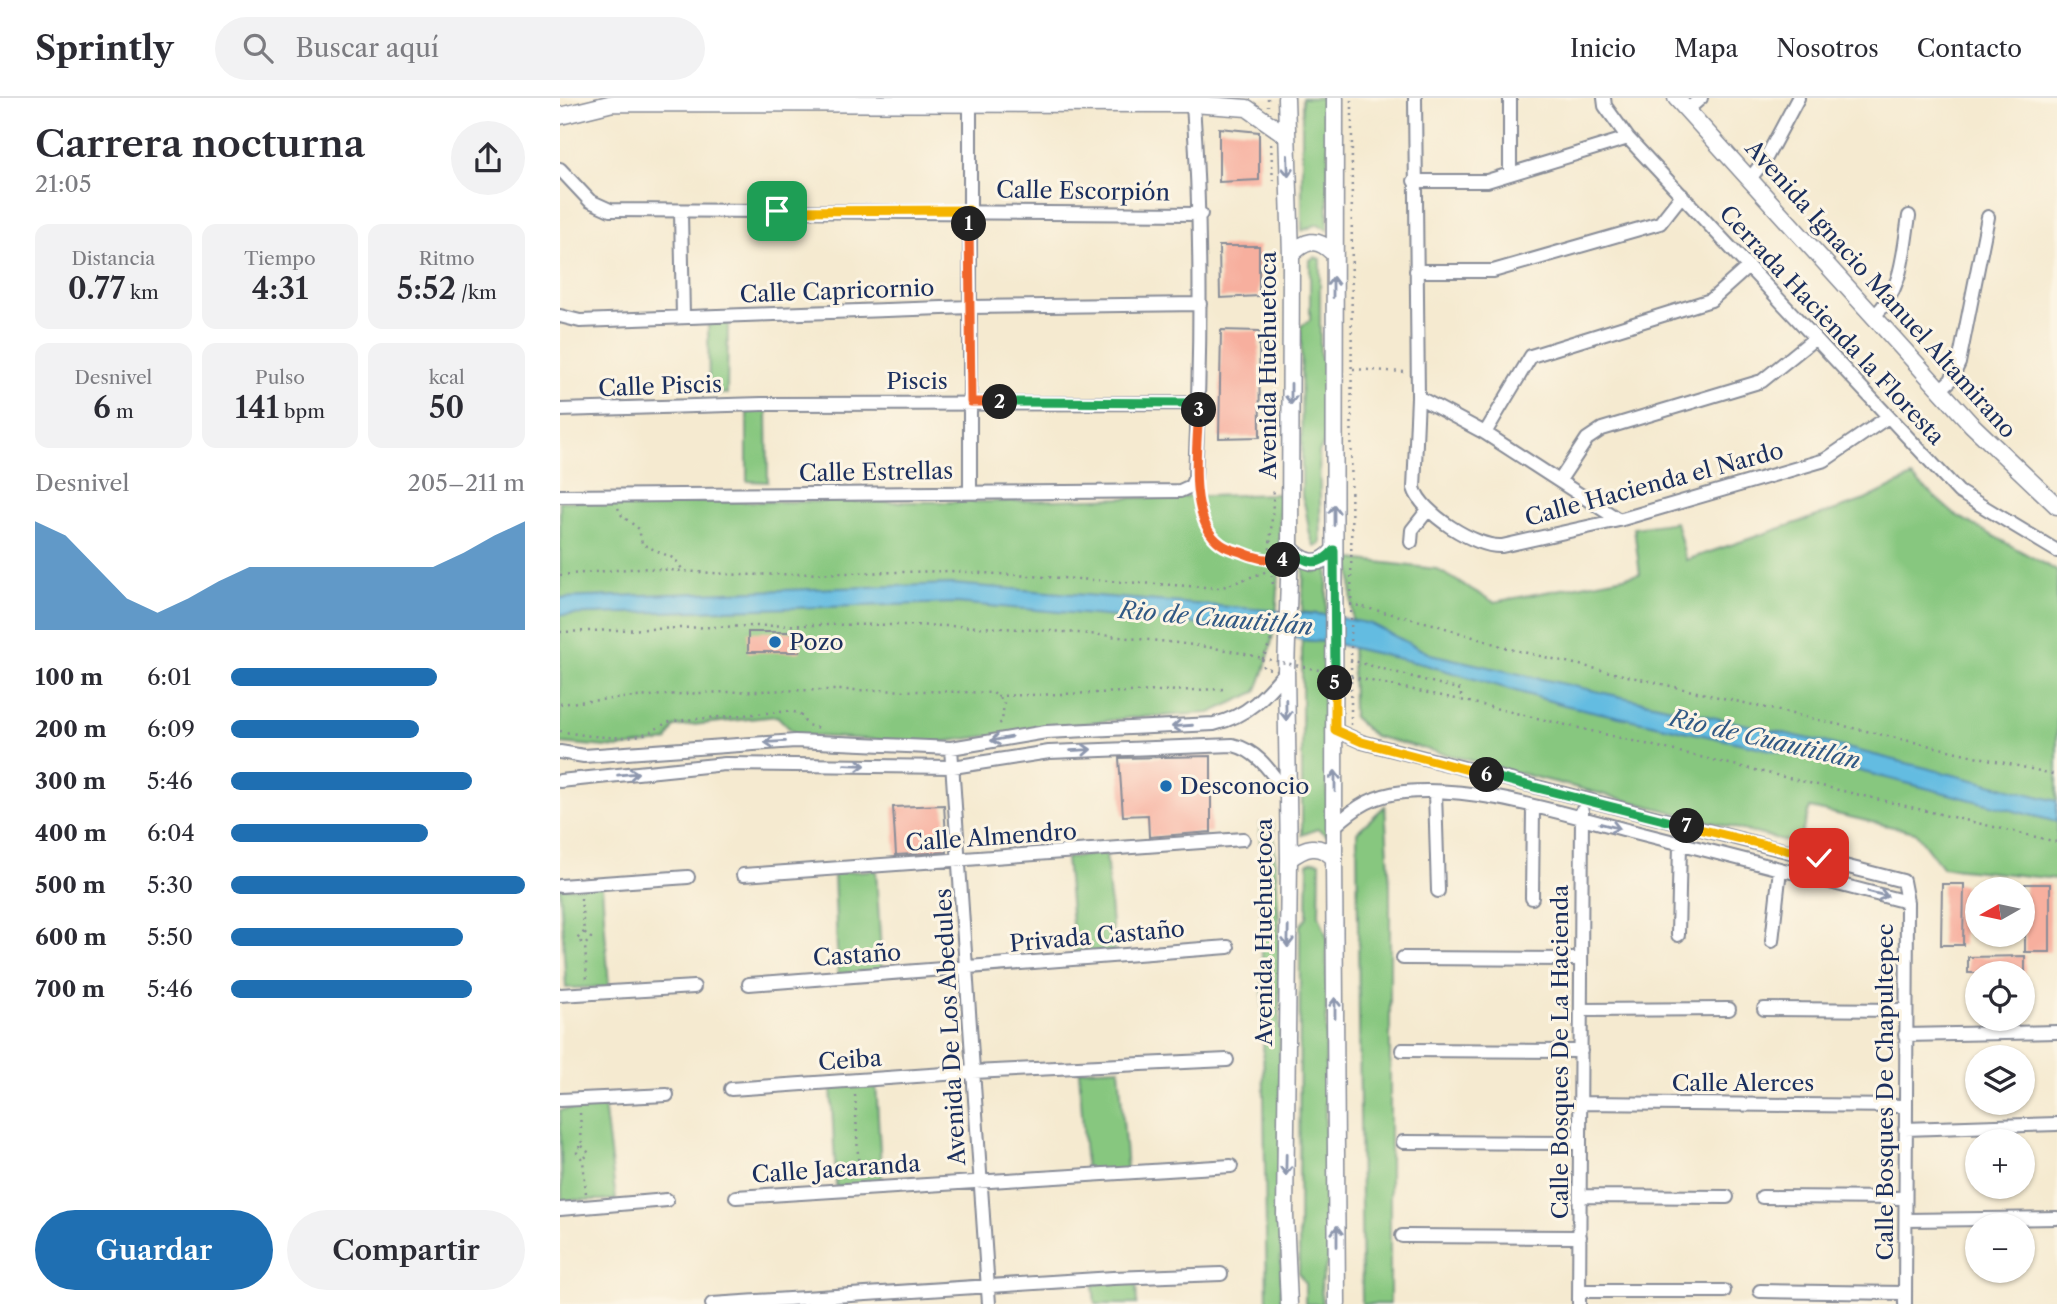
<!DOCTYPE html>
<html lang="es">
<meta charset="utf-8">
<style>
body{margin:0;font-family:"Libre Caslon Text",serif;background:#f2f2f3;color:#2b2b33;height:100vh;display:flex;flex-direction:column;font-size:26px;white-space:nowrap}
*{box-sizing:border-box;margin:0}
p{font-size:23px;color:#7c7c81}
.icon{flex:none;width:38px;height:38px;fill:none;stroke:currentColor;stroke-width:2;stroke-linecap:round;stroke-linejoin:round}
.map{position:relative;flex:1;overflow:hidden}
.panel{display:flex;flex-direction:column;background:#fff;width:560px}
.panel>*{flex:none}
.needle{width:46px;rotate:261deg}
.tools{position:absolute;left:1405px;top:779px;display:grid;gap:14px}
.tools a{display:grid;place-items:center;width:70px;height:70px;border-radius:50%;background:#fff;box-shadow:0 2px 5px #0004;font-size:35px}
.pin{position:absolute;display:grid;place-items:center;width:60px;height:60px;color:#fff;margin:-30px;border-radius:14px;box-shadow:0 4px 10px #0006}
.km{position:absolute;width:35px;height:35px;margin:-18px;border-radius:50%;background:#222;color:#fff;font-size:19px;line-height:35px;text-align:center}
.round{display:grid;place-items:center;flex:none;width:74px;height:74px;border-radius:37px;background:#f2f2f3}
.summary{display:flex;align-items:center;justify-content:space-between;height:119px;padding:0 35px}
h1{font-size:38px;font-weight:600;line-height:52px}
.stats{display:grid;grid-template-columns:repeat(3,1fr);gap:10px;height:119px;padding:7px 35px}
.stats div{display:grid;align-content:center;border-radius:14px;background:#f2f2f3;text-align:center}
.stats b{font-size:30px;font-weight:600}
.stats small{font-size:19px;font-weight:400}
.stats p{font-size:19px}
.chart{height:196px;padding:14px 35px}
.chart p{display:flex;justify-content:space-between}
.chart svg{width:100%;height:126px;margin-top:7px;fill:#1f6fb2;opacity:.7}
.action{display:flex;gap:14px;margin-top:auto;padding:14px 35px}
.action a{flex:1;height:80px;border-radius:42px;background:#1f6fb2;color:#fff;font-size:28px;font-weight:600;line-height:80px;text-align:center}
.action a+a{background:#f2f2f3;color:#2b2b33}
ul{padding:0 35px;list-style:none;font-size:23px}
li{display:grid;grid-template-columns:112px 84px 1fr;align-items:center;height:52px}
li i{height:18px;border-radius:9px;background:#1f6fb2}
header{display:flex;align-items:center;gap:42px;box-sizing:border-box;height:98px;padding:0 35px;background:#fff;border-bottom:2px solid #e1e1e2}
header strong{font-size:33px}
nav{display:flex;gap:38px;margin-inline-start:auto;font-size:24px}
.search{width:490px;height:63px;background:#f2f2f3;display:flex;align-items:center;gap:18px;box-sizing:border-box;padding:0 24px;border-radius:38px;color:#7c7c81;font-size:26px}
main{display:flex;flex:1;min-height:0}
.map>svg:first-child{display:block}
.green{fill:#87c77f;stroke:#517b6e;stroke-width:2}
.water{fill:#63bce1;stroke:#3f76a0;stroke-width:2}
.building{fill:#f7af9e}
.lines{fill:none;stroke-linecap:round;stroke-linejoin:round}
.street-casing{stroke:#888c97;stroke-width:16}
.secondary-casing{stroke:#888c97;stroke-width:19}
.path{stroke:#888c97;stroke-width:2.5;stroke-dasharray:2 5;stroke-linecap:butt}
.street{stroke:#fff;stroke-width:12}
.secondary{stroke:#fff;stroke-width:16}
.path-bridge{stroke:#888c97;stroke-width:2.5;stroke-dasharray:2 5;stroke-linecap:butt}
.oneway{stroke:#8d97ae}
.split-1-casing{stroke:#fff;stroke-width:14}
.split-2-casing{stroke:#fff;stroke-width:14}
.split-3-casing{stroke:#fff;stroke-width:14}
.split-4-casing{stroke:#fff;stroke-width:14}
.split-5-casing{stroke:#fff;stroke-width:14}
.split-6-casing{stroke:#fff;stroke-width:14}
.split-7-casing{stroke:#fff;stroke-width:14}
.split-8-casing{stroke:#fff;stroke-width:14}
.split-1{stroke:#f5b400;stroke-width:9}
.split-2{stroke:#f0652b;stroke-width:9}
.split-3{stroke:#22a559;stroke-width:9}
.split-4{stroke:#f0652b;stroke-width:9}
.split-5{stroke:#22a559;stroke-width:9}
.split-6{stroke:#f5b400;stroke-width:9}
.split-7{stroke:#22a559;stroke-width:9}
.split-8{stroke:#f5b400;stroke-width:9}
.poi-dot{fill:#1f6fb2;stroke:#fcf5e5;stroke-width:2.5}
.labels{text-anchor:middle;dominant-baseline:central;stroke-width:6;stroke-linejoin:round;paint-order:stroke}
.street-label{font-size:23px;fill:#1b2f5e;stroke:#fcf5e5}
.poi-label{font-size:23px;fill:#1b2f5e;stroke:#fcf5e5;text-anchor:start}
.water-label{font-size:24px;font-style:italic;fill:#315985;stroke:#fcf5e5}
</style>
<header>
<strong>Sprintly</strong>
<div class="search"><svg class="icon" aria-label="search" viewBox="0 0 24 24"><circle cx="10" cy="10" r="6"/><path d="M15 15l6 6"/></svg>Buscar aquí</div>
<nav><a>Inicio</a><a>Mapa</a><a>Nosotros</a><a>Contacto</a></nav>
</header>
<main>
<section class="panel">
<div class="summary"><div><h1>Carrera nocturna</h1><p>21:05</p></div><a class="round"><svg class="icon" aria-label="share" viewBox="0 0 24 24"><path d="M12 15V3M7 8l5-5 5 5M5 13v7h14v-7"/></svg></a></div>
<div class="stats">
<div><p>Distancia</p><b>0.77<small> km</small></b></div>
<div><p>Tiempo</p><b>4:31</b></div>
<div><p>Ritmo</p><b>5:52<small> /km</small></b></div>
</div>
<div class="stats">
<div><p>Desnivel</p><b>6<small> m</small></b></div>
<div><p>Pulso</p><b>141<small> bpm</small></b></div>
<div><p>kcal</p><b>50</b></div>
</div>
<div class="chart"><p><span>Desnivel</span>205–211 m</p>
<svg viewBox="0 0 160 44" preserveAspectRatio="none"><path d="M0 44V6L10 11L20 22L30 33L40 38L50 33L60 27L70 22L80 22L90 22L100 22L110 22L120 22L130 22L140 17L150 11L160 6V44z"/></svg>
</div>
<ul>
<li><b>100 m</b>6:01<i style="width:70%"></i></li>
<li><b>200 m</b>6:09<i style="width:64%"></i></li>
<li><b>300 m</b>5:46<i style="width:82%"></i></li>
<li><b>400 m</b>6:04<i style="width:67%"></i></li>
<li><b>500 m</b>5:30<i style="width:100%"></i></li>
<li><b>600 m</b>5:50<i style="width:79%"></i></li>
<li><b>700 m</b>5:46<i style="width:82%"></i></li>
</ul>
<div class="action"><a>Guardar</a><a>Compartir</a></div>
</section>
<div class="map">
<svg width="1497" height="1206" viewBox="0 0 1497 1206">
<rect width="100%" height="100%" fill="#fcf5e5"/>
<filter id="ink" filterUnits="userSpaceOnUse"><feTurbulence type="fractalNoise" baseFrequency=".0143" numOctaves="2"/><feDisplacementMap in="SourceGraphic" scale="14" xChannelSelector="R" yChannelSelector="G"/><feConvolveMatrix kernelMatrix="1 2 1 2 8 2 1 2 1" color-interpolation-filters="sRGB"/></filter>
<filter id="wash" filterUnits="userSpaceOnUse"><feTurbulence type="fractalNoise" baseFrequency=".00686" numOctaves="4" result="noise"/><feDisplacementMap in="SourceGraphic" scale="28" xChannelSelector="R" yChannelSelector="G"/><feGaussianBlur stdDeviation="1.57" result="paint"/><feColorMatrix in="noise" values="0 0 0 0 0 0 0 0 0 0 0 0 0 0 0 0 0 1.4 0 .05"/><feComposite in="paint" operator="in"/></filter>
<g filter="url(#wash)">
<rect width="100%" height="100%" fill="#f5ead0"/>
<path class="green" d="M742,0H768V132L758,126L742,133Z
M754,159L760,161V257C771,277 772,335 759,354L761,446L755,449C746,435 749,414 742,399L741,228L750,222V162Z
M148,223H168L167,296L149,295Z
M207,312L208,384L187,383V314Z
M1352,379L1394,416L1497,473V781L1382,769L1355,734L1250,710L1238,746L814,638L793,619L791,461L876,471L934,504L1080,476L1074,430L1116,424L1126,462L1305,402Z
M720,396C719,463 723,533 696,594L650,615L569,620L373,645L236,637L217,618L114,629L107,643L58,650L0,645V403L416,404Z
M744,468L755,474L768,470L766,517L742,514Z
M742,542L767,544V737L757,731L742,737Z
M825,708L830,788V1206H802L797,734Z
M713,725L719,825L721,1206H707L700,726Z
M546,755L554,853L515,858L506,760Z
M754,763L760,764L759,817L767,839L765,1027L768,1161L761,1185L762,1206H745V1185L739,1176L740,828L747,819L748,765Z
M316,772L322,872L278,876L274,775Z
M42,788L49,889L6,890L0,790Z
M559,970L567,1072L526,1075L519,972Z
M316,985L322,1086L276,1089L271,987Z
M44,1006L56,1102H2L0,1012Z
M576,1183L577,1206H535L533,1186Z"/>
<path class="water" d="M392,486L766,517L811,526L870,556L1263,644L1497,703V724L1257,662L1004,607L866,567L767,544L742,542L714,533L396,505L0,517V500Z"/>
<g id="blocks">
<path class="building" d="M659,30L699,34V82L659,84Z
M659,148H699V198L660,200Z
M661,232L699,233L700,339L659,340Z
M188,534H243L240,554H188Z
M651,658V734L589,739L588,717L563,718L559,660Z
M384,707L387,754L336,757L333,709Z
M1382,786H1404L1403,847H1381Z
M1465,786H1490V854H1465Z
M1465,858V875H1408V859Z"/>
</g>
</g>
<g filter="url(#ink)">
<use href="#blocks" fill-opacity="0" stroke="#888c97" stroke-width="2"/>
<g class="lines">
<defs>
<path id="street" d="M855,0L858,299L854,390C861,415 916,450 942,448L1059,422L1265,362L1328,319
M950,0V75
M1044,0L1045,8L1068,40L1399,394L1497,453
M410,7V393
M1127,12L1141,0
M0,71L30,103L50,112L641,116
M1189,82L1206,60L1238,0
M854,83H927L1068,40
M121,114L123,219
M856,173H933L1100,125L1122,97
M0,218L20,223L410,209L640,206
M1314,218C1343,192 1343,155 1349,118
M1380,292L1391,282L1399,265L1428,119
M858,299L925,335L1059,422
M0,312L202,306L639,305
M925,335L971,258L1151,202L1188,169
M1000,382L1027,341L1042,331L1202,283L1254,241
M0,398L620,393L631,388L635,379C641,254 642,131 633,6
M851,444L852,432L867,413
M775,632L802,644L1343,783L1347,804L1345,1206
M391,650L429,1206
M0,654L24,658L235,643L391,650L486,634L654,626C688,618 705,598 726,573
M0,683L165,666L393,669L489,654L673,647C699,653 712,676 727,696
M875,694L878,793
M775,728C797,708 814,697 844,694C913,687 997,714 1063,731C1158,755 1252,779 1347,804
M183,777L683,741
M0,788L128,779
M972,800L973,709
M1118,837L1120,746
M1212,843L1220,771
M843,860L1021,861
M189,886L668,849
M0,897L134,889
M1204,911L1345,912
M1021,912L1169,911
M1345,937L1497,934
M842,952L1021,953
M171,991L413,974L667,962
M0,1002L107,997
M1021,1005L1345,1008
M1345,1031L1497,1026
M843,1044L1020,1045
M1020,1098L1167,1099
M176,1099L671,1068
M1202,1099L1345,1100
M0,1111L107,1102
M1346,1122L1497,1120
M842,1138L1020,1139
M1019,1193H1164
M1200,1193L1345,1195
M152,1206L553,1180L661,1176
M1019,1206L1022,713"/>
<path id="secondary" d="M726,0L731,157L730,450L726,573L729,761L725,1117L729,1206
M775,0L774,760L777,1206
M1116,0L1411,326L1497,408
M0,18L53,5L633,6L687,10L727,38
M731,157C745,142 757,139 772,154
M730,450C745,466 759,470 774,452
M729,761C745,749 758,744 774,760"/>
</defs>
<use href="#street" class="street-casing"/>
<use href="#secondary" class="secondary-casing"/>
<path class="path" d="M708,0V8
M711,46L713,85
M793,271L845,274
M639,398L644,423L661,447L715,463
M58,410L62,418L79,431L82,446L115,461L122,471
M0,477L80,470L181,477L391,473L660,490L716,470
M713,486L709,463L714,389
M790,506L873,526L950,551L1497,677
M0,534C180,528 360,520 540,537C594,543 648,546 702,560
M711,542L701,565L704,570L712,571
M790,562L901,592V602L1497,744
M437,598L665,591
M0,606C143,590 288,590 433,595L444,604L442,624L436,628
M791,627L792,0
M0,633C24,638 69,644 92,633C100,629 103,626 112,623L231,613L240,616L247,627L259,630
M21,800L24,834L31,840L25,847L27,883
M24,834L17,841L25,847
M295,997L299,1077
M20,1015L22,1048L17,1050V1055L23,1062L26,1096
M22,1048L29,1055L23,1062"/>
<use href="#street" class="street"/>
<use href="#secondary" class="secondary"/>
<path class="path-bridge" d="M702,560L901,602"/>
</g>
<defs><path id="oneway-shaft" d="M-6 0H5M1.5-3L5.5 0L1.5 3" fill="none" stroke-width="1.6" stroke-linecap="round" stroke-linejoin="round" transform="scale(1.75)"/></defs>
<g class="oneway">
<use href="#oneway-shaft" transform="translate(728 68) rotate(88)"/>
<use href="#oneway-shaft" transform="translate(773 189) rotate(-90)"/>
<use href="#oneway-shaft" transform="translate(731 296) rotate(90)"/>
<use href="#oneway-shaft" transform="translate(774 417) rotate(-90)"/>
<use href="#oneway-shaft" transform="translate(726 612) rotate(89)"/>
<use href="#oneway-shaft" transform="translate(622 628) rotate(176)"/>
<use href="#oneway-shaft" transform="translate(441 641) rotate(170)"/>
<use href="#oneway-shaft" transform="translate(215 644) rotate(177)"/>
<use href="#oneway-shaft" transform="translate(521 652) rotate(-3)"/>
<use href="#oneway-shaft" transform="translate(295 667) rotate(2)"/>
<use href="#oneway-shaft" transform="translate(68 676) rotate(-6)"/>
<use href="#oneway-shaft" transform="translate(775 683) rotate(-90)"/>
<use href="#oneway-shaft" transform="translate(1050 728) rotate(14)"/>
<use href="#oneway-shaft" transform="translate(1318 796) rotate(14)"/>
<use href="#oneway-shaft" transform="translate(728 839) rotate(91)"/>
<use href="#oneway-shaft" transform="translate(775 910) rotate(-90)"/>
<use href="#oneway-shaft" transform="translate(726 1067) rotate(91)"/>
<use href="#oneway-shaft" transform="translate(777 1138) rotate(-90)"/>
</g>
</g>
<g class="lines" filter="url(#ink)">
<defs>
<path id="split-1" d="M217,113L409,112V126"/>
<path id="split-2" d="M409,126L411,304H440"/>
<path id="split-3" d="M440,304L639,305V312"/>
<path id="split-4" d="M639,312C637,347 627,423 661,446C666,450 674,452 681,454C695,460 708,463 723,462"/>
<path id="split-5" d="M723,462H729L730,450C745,466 759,470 774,452L775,585"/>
<path id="split-6" d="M775,585V632L802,644L927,677"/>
<path id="split-7" d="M927,677L1127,728"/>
<path id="split-8" d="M1127,728L1259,760"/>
</defs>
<use href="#split-1" class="split-1-casing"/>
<use href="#split-2" class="split-2-casing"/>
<use href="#split-3" class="split-3-casing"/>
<use href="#split-4" class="split-4-casing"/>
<use href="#split-5" class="split-5-casing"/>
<use href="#split-6" class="split-6-casing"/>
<use href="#split-7" class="split-7-casing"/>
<use href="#split-8" class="split-8-casing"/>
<use href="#split-1" class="split-1"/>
<use href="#split-2" class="split-2"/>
<use href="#split-3" class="split-3"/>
<use href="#split-4" class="split-4"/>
<use href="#split-5" class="split-5"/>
<use href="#split-6" class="split-6"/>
<use href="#split-7" class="split-7"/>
<use href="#split-8" class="split-8"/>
</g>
<g class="poi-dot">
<circle cx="215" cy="544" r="7"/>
<circle cx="606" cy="688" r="7"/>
</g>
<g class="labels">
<g class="street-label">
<text transform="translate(523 93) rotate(1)">Calle Escorpión</text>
<text transform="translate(1321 191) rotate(48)">Avenida Ignacio Manuel Altamirano</text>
<text transform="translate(277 193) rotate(-2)">Calle Capricornio</text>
<text transform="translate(1272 227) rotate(47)">Cerrada Hacienda la Floresta</text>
<text transform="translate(708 267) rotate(-90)">Avenida Huehuetoca</text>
<text x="357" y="283">Piscis</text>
<text transform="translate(100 288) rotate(-2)">Calle Piscis</text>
<text transform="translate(316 374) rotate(-1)">Calle Estrellas</text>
<text transform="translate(1094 386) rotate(-15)">Calle Hacienda el Nardo</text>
<text transform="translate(431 739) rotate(-4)">Calle Almendro</text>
<text transform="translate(704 834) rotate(-90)">Avenida Huehuetoca</text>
<text transform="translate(537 838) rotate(-5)">Privada Castaño</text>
<text transform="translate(297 857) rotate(-4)">Castaño</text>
<text transform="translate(390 929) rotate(-93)">Avenida De Los Abedules</text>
<text transform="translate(1000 954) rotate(-90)">Calle Bosques De La Hacienda</text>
<text transform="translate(290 962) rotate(-4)">Ceiba</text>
<text x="1183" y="985">Calle Alerces</text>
<text transform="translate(1325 994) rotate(-90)">Calle Bosques De Chapultepec</text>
<text transform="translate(276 1071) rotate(-4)">Calle Jacaranda</text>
</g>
<g class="poi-label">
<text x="229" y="544">Pozo</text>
<text x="620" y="688">Desconocio</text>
</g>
<g class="water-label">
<text transform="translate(656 520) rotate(5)">Rio de Cuautitlán</text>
<text transform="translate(1205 641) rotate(13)">Rio de Cuautitlán</text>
</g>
</g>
</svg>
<div class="tools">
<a><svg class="needle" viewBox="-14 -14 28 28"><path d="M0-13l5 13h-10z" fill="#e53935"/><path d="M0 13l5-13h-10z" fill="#7c7c81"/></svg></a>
<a><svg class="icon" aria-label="locate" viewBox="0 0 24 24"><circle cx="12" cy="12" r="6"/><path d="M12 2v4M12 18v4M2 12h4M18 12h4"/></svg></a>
<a><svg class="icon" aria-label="layers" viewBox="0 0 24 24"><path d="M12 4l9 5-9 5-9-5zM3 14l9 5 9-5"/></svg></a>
<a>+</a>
<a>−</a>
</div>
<div class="pin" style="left:217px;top:113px;background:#1e9e55"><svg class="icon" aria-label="arrive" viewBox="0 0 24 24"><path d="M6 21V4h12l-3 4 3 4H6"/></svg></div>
<div class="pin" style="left:1259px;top:760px;background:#d93025"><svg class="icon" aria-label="check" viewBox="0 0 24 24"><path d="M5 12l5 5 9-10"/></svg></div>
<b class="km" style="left:409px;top:126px">1</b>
<b class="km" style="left:440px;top:304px">2</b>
<b class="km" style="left:639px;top:312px">3</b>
<b class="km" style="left:723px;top:462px">4</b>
<b class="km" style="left:775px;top:585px">5</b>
<b class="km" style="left:927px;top:677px">6</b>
<b class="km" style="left:1127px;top:728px">7</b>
</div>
</main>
